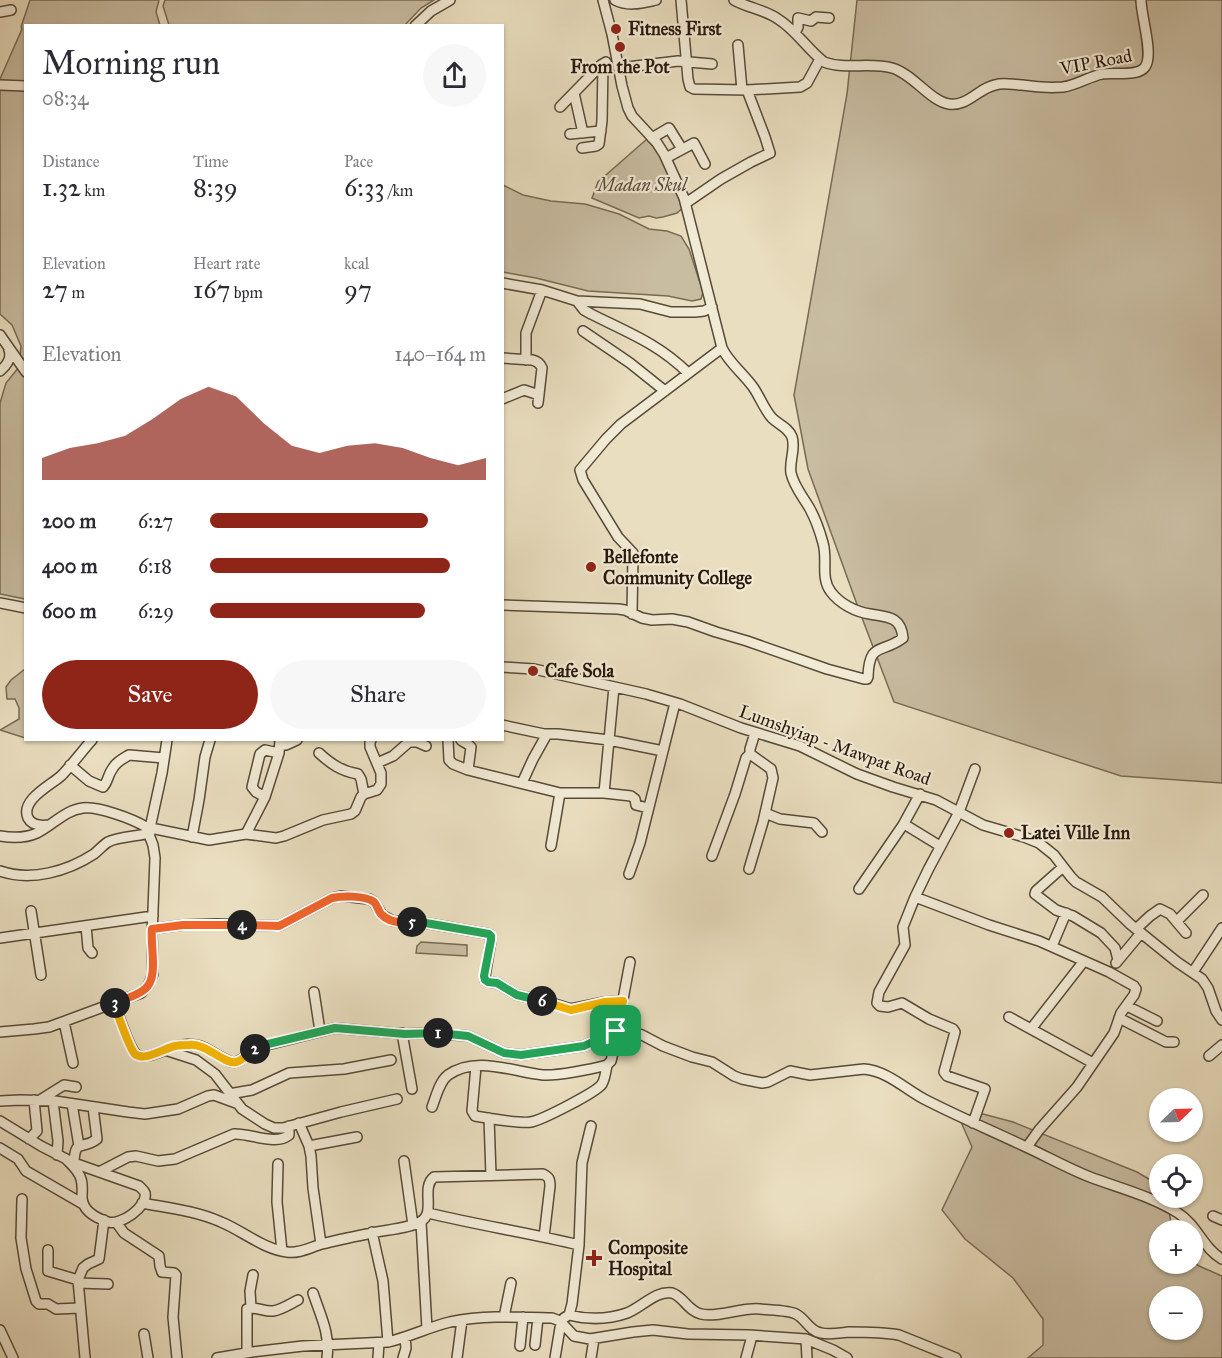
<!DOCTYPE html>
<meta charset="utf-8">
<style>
body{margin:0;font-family:"IM FELL Great Primer",serif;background:#f7f7f7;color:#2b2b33;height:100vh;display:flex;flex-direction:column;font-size:22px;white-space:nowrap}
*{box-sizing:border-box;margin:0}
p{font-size:20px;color:#7c7c81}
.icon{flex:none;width:33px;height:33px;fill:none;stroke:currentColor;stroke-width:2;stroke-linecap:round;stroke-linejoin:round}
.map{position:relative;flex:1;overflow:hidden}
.details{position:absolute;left:24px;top:24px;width:480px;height:717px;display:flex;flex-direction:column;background:#fff;border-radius:0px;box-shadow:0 2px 4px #0004}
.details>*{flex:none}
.needle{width:39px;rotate:67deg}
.controls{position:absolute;left:1149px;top:1088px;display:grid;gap:12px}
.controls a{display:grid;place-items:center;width:54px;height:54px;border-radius:50%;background:#fff;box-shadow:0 2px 4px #0004;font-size:30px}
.pin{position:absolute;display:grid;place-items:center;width:51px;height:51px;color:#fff;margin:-26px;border-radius:12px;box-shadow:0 3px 9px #0006}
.km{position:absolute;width:30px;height:30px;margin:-15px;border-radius:50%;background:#222;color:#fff;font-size:16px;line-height:30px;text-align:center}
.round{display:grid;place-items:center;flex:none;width:63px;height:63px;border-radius:32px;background:#f7f7f7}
.summary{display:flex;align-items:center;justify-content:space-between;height:102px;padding:0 18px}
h1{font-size:33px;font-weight:600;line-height:45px}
.metrics{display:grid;grid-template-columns:repeat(3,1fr);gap:9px;height:102px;padding:6px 18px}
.metrics div{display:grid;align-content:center}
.metrics b{font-size:26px;font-weight:600}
.metrics small{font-size:16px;font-weight:400}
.metrics p{font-size:16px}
.chart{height:168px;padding:12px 18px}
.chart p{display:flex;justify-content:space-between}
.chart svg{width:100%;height:108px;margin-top:6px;fill:#8f2418;opacity:.7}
.action{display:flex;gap:12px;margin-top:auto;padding:12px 18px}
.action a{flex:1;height:69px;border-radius:36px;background:#8f2418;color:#fff;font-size:24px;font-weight:600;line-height:69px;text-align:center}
.action a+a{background:#f7f7f7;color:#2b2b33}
ul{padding:0 18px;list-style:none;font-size:20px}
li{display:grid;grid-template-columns:96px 72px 1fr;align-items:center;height:45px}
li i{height:15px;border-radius:8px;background:#8f2418}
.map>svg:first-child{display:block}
.green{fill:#c8bca1;stroke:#786a56;stroke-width:1.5;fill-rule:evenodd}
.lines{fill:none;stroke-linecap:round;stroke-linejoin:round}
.minor-casing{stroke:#584a39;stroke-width:12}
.minor{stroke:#f1ead5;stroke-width:9}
.split-1-casing{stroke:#fff;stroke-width:12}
.split-2-casing{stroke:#fff;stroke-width:12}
.split-3-casing{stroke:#fff;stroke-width:12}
.split-4-casing{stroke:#fff;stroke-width:12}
.split-5-casing{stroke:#fff;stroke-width:12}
.split-6-casing{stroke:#fff;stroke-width:12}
.split-7-casing{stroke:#fff;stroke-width:12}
.split-1{stroke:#22a559;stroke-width:8}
.split-2{stroke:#22a559;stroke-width:8}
.split-3{stroke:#f5b400;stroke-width:8}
.split-4{stroke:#f0652b;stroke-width:8}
.split-5{stroke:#f0652b;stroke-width:8}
.split-6{stroke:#22a559;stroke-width:8}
.split-7{stroke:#f5b400;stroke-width:8}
.poi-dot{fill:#8f2418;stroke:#f1ead5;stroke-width:2}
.labels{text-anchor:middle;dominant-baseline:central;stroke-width:4.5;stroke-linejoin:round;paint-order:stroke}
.poi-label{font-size:18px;font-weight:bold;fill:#28180c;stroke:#f1ead5;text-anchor:start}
.street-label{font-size:18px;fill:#28180c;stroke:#f1ead5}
.park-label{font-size:18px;font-style:italic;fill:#584939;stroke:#f1ead5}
</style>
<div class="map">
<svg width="1222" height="1358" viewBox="0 0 1222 1358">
<rect width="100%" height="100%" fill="#e9debf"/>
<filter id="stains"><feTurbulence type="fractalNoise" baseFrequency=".00333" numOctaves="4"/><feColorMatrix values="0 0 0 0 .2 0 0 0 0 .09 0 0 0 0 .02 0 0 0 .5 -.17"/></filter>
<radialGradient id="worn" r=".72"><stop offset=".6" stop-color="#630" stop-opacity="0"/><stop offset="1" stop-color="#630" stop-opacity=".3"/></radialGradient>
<path class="green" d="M30,0H159L156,12L160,25L26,26L25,599L0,594V403L6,383L19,367L21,346L12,325L0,314V79L22,29L21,27Z
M165,0H434L421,8L404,26L169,25L163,6Z
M857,0H1222V783L1121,776L894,702L859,610L808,469L794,395L847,94Z
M647,139C666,161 673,181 684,207L677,213L663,217L656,218L649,216L639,218L592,198L598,182Z
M503,185L523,195L551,201L585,204L619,214L649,229L667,231L681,236L689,249L703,292L701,299L692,301L668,296L588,291L536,278L503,272Z
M25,669V738L0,730L19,719V708L15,699H7L6,687L11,680Z
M421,942L467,945V956L416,953L417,946Z
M983,1114L1013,1122L1137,1172L1159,1185L1160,1197H1167L1172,1230H1160V1263H1192L1193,1261L1199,1266L1222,1276V1358H1028L1043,1345V1319L1013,1278L965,1239L942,1210L972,1147L961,1122ZM1160,1296H1192V1329H1160Z"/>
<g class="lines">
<defs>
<path id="minor" d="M615,0C628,7 642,3 656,0
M681,0L688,79L690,87L694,89L747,90L800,87L807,83L820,59
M734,0C748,8 766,10 778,19C796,30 807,49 824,62C845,70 870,62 892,68C913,74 930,101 949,104C967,107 979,88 995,85C1004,82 1013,85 1022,85C1035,87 1050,88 1063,87C1077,85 1088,77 1102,74C1113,72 1138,77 1145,67C1154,55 1141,16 1141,0
M0,12L11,10
M415,26L431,11L450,0
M795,33L798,27V18L811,21L816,17L829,18
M738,45L742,90
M619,68L678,61L712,64
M0,85L26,86
M574,93L583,133
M560,107L601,65L606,62
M570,134L601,131
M652,138L669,128L682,149
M582,148L596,146L599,144L602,121L603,64
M666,158L694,143L705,164
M686,203L721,179L751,162L770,153L765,137L747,90
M502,283L542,290L577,301L640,304L671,312H695L704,311L712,307
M577,301L584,310L591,314C627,332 659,344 688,373
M583,331L630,363L665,391
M0,335L26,372
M502,358L532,360C537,361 540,363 542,368L538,403
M526,360V333L542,290
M0,371C6,366 12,358 9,350
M502,399L524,390L539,395
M0,603L26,608
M502,605L618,609L625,610L642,618L652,620L672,619L688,622L716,632L747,641L827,669L864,679H867L868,677C869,641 882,654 903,638C901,616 887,617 870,614C856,612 840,604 831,592C820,578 828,560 823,543C820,532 816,520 810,509C804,498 794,487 791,473C789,461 796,449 792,437C788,427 779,425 772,418C764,409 760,397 753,387C743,373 729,363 722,348L684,198L664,154L657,143L632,116L628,108L622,86L612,34L603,0
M632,614L633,553L618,537L583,480L580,470L606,439L621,424L722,348
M502,667L534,669L646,694L680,704L741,728L800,746L857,774L893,787L936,800L983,825L1024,837L1039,843L1054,855L1071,877L1076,882L1102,897L1130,924L1177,962L1202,979L1208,988L1216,1011L1222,1020
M502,725L544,734H558L609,740L663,751
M448,740L449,760L453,764L468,770L560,793H604L631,796L635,799L636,805L648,808
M461,740C464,743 468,743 471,747L468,770
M280,745H286L297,740
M319,753C331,764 341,771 358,774L361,779L364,794
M377,763L393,756L409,742H417L426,746
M70,765L89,781L103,787C108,782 108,774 113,768C116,762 124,758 129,755L164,758
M522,783L533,759L547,734
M604,793L614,687
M265,797L256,792L252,787L260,754L265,750L279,753
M765,813L780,819L814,823L822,832
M904,824L940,846
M49,825C41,826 32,826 28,818C20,800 51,785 61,776C72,765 82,751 92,740
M146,827L209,840L246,834L276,838L284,836L323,820L351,814L355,811L361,797L364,794L377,790L381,784V773L370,747V742L371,740
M150,828L162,773L167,740
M246,834L265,797L279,753L280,740
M0,836C12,838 26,838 37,833C53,825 65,810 83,808C98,806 133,819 146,827L153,845L155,858L152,936L153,974L148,986L141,993L130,997L49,1027L34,1029L0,1032
M192,837L199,800L205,757L210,740
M551,846L560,793
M712,856L735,794L746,758L750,754
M1063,867L1036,891L1035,894L1056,910L1073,916L1101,933L1115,948L1118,960
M749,869L763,822L773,778L771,769L750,754V749L755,733
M0,871C31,882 68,871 94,854C99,850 103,845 108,842C117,837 139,836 150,833
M629,874L640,843L675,703
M859,889L903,825L920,794
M915,897L989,925L1039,941L1109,972L1134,986L1136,989L1134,995L1121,1013L1114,1033L1077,1087L1039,1130L1027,1147
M31,911L41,975
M1177,921L1203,895
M86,926L88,948L92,953
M152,929L183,925L217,924L279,926L332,898L341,896L369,899L374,902L382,915L393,921L404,922H420L489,934L491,940L485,976V980L488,982L497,983L517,995L548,1002L571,1009L605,1002L623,1001
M1136,929L1150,916L1160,909L1170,914L1186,933
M0,938L153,916
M1052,946L1066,913
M1116,963L1141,933
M1193,972L1222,928
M314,992L320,1031
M114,1003C118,1013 129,1048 136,1054C144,1061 163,1050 171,1048C180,1044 194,1043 203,1047C211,1050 228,1064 236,1062C242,1061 252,1050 259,1047L335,1028L405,1034L429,1033L468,1036L504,1053L521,1055L584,1046L616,1031L629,1030L642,1035L663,1046L692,1057L712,1062L734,1076L742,1079L762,1083L768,1082L790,1071L810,1075L864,1069C887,1071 904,1088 924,1099C957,1116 990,1130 1024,1146C1046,1156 1067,1168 1090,1177C1119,1188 1151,1196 1178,1213C1197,1225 1203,1248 1222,1259
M1127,1006L1157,1021
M1009,1017L1093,1063
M1119,1018L1166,1042H1174
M64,1022L73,1063
M1031,1029L1084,961
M402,1033L412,1089
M165,1050L196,1060L215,1074L242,1109L265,1124L274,1128H283L341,1112L397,1099
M1209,1056L1222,1045
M476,1066L472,1111L475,1116C488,1118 520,1124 531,1122C542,1120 597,1092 602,1084C605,1079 606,1071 607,1065
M229,1094L252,1090L289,1073L344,1069L391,1060
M40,1100L64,1085L76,1087
M0,1101L20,1100L55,1101L128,1112L145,1114L178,1109L208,1096L214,1095L236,1103
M53,1101L58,1141L57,1155
M72,1104L79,1146
M432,1107C436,1097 439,1082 448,1075C476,1055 513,1072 543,1075C557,1076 593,1069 607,1065L611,1061L613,1053L630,962
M489,1118L491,1175
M0,1121L41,1146L74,1163L139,1186C142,1189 144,1190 145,1193C148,1207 120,1226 108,1222C96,1218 83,1211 82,1198C82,1191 83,1185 81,1179C79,1171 72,1165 67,1160
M299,1123L309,1146L311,1156L313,1188L321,1244
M973,1123L985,1089L947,1076L944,1072L955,1032L953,1029L929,1019L902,1003L888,1007L880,1006L877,1003L879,992L905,945L903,927L915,897L929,868L959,812L975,769
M29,1139L37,1131L34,1100
M309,1146L357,1137
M0,1148L18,1159L26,1171L83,1204
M404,1161L413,1225
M74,1163C75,1137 82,1151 97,1139L93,1107
M278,1164L277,1202L282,1251
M99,1172L128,1157L136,1156L158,1161L175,1159L234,1134C250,1133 276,1146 289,1135V1126
M22,1199L21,1238L26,1269L36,1301L39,1304H48L56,1309L80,1308
M142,1203C169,1208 196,1211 221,1222C243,1231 263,1249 287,1252C299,1254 311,1247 322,1244C337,1240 352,1237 367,1234C382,1230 408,1229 420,1222C437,1213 420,1188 434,1177L543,1174C549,1177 550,1179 550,1186L544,1237
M428,1213C478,1225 529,1233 579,1245
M1213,1216L1222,1220
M116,1222L124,1233L159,1256L160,1266L162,1272L174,1273L176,1275L173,1317L177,1358
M421,1222L427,1329
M372,1232L383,1281L388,1342
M48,1250V1271L78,1280
M78,1283L108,1284
M313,1293C321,1317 330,1333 327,1358
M251,1307L250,1291L253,1275
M569,1315C589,1320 607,1320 627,1313C641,1308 656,1290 672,1293C683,1296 688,1311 701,1314C718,1318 742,1307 760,1309C769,1310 789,1310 796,1314C806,1319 809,1331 821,1333C830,1335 840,1333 849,1332C865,1332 883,1332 899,1335L956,1358
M504,1317L511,1283
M564,1318L569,1315L572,1304L579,1245L582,1163L591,1126
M0,1330L13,1358
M144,1334L148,1358
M806,1339L807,1358
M535,1345L538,1318
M520,1346L523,1317
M247,1352V1309C256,1306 264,1312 273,1311C281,1310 290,1304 298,1300
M85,1358L78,1280L83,1268L88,1264L99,1259L104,1220
M217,1358L252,1352L303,1346L388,1342C409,1337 429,1327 450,1322C484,1315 518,1317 552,1318L560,1321L574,1336L590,1339L633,1332L653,1330L688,1334L749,1335L806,1339L833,1350L847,1358
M378,1358L379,1343
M403,1358L406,1348L405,1337
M457,1358L462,1320
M555,1358L560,1328L562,1323
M591,1358L594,1339
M746,1358L752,1336"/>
</defs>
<use href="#minor" class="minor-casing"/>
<use href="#minor" class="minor"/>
</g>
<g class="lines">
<defs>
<path id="split-1" d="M438,1033L468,1036L504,1053L521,1055L584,1046L616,1031"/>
<path id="split-2" d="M255,1049L268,1044L335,1028L405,1034L438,1033"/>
<path id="split-3" d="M115,1003C115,1009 130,1049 135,1054C144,1062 165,1048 175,1046C179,1045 185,1045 189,1045C207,1043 224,1065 236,1062C243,1061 249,1052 255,1049"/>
<path id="split-4" d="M115,1003C124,999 137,996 145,989C159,978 150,946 152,929L183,925H242"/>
<path id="split-5" d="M242,925L279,926L332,898C341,896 365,895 374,902C377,905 378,910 381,914C388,922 402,923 412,922"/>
<path id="split-6" d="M412,922H420L489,934L491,936V940L484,976L485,980L488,982L497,983L517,995L542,1001"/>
<path id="split-7" d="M542,1001L571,1010L605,1002L623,1001L616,1031"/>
</defs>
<use href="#split-1" class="split-1-casing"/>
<use href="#split-2" class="split-2-casing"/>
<use href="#split-3" class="split-3-casing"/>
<use href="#split-4" class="split-4-casing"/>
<use href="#split-5" class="split-5-casing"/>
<use href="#split-6" class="split-6-casing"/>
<use href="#split-7" class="split-7-casing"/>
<use href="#split-1" class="split-1"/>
<use href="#split-2" class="split-2"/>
<use href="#split-3" class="split-3"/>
<use href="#split-4" class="split-4"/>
<use href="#split-5" class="split-5"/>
<use href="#split-6" class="split-6"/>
<use href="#split-7" class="split-7"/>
</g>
<g class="poi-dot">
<circle cx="616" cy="29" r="6"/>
<circle cx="620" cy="47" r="6"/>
<circle cx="591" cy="567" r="6"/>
<circle cx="533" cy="671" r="6"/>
<circle cx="1009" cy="833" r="6"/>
<path d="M591 1249h6v6h6v6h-6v6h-6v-6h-6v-6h6z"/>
</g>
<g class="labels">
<g class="poi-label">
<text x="628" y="29">Fitness First</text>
<text x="620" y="67" text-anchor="middle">From the Pot</text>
<text x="603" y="557">Bellefonte<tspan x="603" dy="21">Community College</tspan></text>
<text x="545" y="671">Cafe Sola</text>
<text x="1021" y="833">Latei Ville Inn</text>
<text x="608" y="1248">Composite<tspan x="608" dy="21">Hospital</tspan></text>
</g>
<g class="street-label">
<text transform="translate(1096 62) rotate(-11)">VIP Road</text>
<text transform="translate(835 745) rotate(20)">Lumshyiap - Mawpat Road</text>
</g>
<g class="park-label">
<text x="642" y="185">Madan Skul</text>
</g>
</g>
<rect width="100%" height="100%" filter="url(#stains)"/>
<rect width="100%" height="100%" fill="url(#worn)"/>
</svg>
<div class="controls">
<a><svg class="needle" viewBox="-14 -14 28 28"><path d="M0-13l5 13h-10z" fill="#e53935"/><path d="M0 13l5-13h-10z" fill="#7c7c81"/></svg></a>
<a><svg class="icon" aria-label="locate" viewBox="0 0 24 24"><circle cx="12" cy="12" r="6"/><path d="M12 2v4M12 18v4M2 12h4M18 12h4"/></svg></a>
<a>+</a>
<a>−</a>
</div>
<div class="pin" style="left:616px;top:1031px;background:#1e9e55"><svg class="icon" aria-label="arrive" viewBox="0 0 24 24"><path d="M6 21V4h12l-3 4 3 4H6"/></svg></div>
<b class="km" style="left:438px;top:1033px">1</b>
<b class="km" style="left:255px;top:1049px">2</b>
<b class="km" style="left:115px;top:1003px">3</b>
<b class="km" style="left:242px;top:925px">4</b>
<b class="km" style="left:412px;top:922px">5</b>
<b class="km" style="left:542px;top:1001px">6</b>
<section class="details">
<div class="summary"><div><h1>Morning run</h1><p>08:34</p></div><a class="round"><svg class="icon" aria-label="share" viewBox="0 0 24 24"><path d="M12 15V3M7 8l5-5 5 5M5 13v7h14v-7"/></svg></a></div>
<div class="metrics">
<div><p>Distance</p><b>1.32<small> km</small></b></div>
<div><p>Time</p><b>8:39</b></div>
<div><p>Pace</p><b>6:33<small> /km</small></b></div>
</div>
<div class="metrics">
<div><p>Elevation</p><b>27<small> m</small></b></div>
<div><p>Heart rate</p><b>167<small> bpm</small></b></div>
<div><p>kcal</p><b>97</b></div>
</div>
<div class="chart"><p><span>Elevation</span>140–164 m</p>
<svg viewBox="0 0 160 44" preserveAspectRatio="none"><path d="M0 44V35L10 31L20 29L30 26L40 19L50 11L60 6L70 10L80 21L90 30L100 33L110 30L120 29L130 31L140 35L150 38L160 35V44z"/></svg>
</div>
<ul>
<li><b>200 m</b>6:27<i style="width:79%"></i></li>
<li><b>400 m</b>6:18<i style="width:87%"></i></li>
<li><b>600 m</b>6:29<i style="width:78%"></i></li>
</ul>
<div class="action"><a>Save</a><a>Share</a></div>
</section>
</div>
